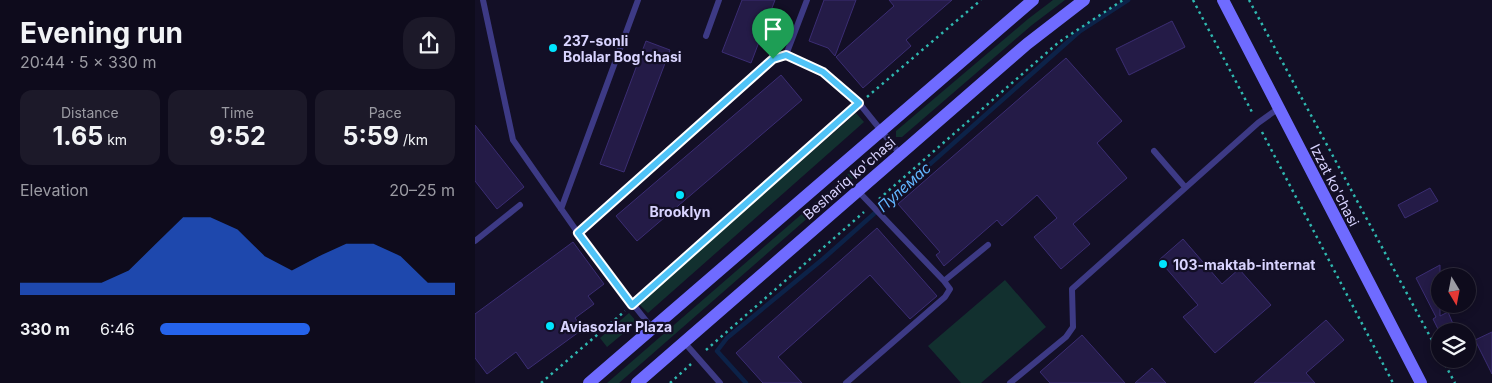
<!DOCTYPE html>
<meta charset="utf-8">
<style>
body{margin:0;font-family:Inter,sans-serif;background:#1c1929;color:#f1f3f6;height:100vh;display:flex;flex-direction:column;font-size:19px;white-space:nowrap}
*{box-sizing:border-box;margin:0}
p{font-size:16px;color:#9b9ba3}
.icon{flex:none;width:28px;height:28px;fill:none;stroke:currentColor;stroke-width:2;stroke-linecap:round;stroke-linejoin:round}
.map{position:relative;flex:1;overflow:hidden}
.drawer{display:flex;flex-direction:column;background:#0e0b1c;width:475px}
.drawer>*{flex:none}
.needle{width:32px;rotate:170deg}
.fabs{position:absolute;left:956px;top:268px;display:grid;gap:10px}
.fabs a{display:grid;place-items:center;width:45px;height:45px;border-radius:50%;background:#0e0b1c;box-shadow:0 2px 8px #0003,0 0 0 1px #2e2b3b;font-size:25px}
.pin{position:absolute;display:grid;place-items:center;width:42px;height:42px;color:#fff;margin:-51px -21px;border-radius:50% 50% 50% 0;rotate:-45deg;box-shadow:0 0 5px #0007}
.pin .icon{rotate:45deg}
.round{display:grid;place-items:center;flex:none;width:52px;height:52px;border-radius:20px;background:#1c1929}
.overview{display:flex;align-items:center;justify-content:space-between;height:85px;padding:0 20px}
h1{font-size:28px;font-weight:700;line-height:38px}
.figures{display:grid;grid-template-columns:repeat(3,1fr);gap:8px;height:85px;padding:5px 20px}
.figures div{display:grid;align-content:center;border-radius:12px;background:#1c1929;text-align:center}
.figures b{font-size:25px;font-weight:700}
.figures small{font-size:14px;font-weight:400}
.figures p{font-size:14px}
.chart{height:140px;padding:10px 20px}
.chart p{display:flex;justify-content:space-between}
.chart svg{width:100%;height:90px;margin-top:5px;fill:#2563eb;opacity:.7}
ul{padding:0 20px;list-style:none;font-size:16px}
li{display:grid;grid-template-columns:80px 60px 1fr;align-items:center;height:38px}
li i{height:12px;border-radius:6px;background:#2563eb}
main{display:flex;flex:1;min-height:0}
.map>svg:first-child{display:block}
.green{fill:#12302f}
.lines{fill:none;stroke-linecap:round;stroke-linejoin:round}
.stream{stroke:#0c2248;stroke-width:4.5}
.building{fill:#241b47;stroke:#3b2d73}
.path{stroke:#2fb8b0;stroke-width:2.5;stroke-dasharray:2.5 4;stroke-linecap:butt}
.lane{stroke:#3d3a85;stroke-width:6}
.secondary{stroke:#6f6bff;stroke-width:12}
.route-casing{stroke:#fff;stroke-width:10}
.route{stroke:#4fc3f7;stroke-width:6}
.poi-dot{fill:#00e5ff;stroke:#130f26;stroke-width:2}
.labels{text-anchor:middle;dominant-baseline:central;stroke-width:4.5;stroke-linejoin:round;paint-order:stroke}
.poi-label{font-size:14px;font-weight:bold;fill:#d9d4ff;stroke:#130f26;text-anchor:start}
.street-label{font-size:14px;fill:#d9d4ff;stroke:#130f26}
.water-label{font-size:15px;font-style:italic;fill:#62b6ff;stroke:#130f26}
</style>
<main>
<section class="drawer">
<div class="overview"><div><h1>Evening run</h1><p>20:44 · 5 × 330 m</p></div><a class="round"><svg class="icon" aria-label="share" viewBox="0 0 24 24"><path d="M12 15V3M7 8l5-5 5 5M5 13v7h14v-7"/></svg></a></div>
<div class="figures">
<div><p>Distance</p><b>1.65<small> km</small></b></div>
<div><p>Time</p><b>9:52</b></div>
<div><p>Pace</p><b>5:59<small> /km</small></b></div>
</div>
<div class="chart"><p><span>Elevation</span>20–25 m</p>
<svg viewBox="0 0 160 44" preserveAspectRatio="none"><path d="M0 44V38L10 38L20 38L30 38L40 32L50 19L60 6L70 6L80 12L90 25L100 32L110 25L120 19L130 19L140 25L150 38L160 38V44z"/></svg>
</div>
<ul>
<li><b>330 m</b>6:46<i style="width:51%"></i></li>
</ul>
</section>
<div class="map">
<svg width="1017" height="383" viewBox="0 0 1017 383">
<rect width="100%" height="100%" fill="#130f26"/>
<path class="green" d="M578,0H590L557,25L427,137H421V131L553,19Z
M381,113L389,122L173,313L164,304Z
M403,148L407,153L144,383H132Z
M530,280L571,327L506,383H486L453,346Z
M154,313L162,322L132,347L125,338Z"/>
<g class="lines">
<path class="stream" d="M271,383L242,351L252,338L348,259L605,31L653,0"/>
</g>
<path class="building" d="M267,0H300L276,63L247,52Z
M349,0H381L360,56L353,48L334,41Z
M414,0H477L431,40L436,46L388,88L361,57L419,6Z
M697,21L710,47L654,75L641,49Z
M171,41L195,50L149,172L125,164Z
M591,58L647,121L622,143L652,178L598,224L615,244L586,269L559,237L582,218L562,195L527,226L522,220L469,266L461,255L465,252L423,204Z
M306,75L327,100L162,241L141,216Z
M0,125L49,187L22,209L0,181Z
M955,188L963,201L930,218L923,205Z
M402,228L462,296L435,319L395,275L303,357L327,383H288L261,353Z
M708,239L747,284L764,269L796,305L740,353L708,317L723,305L684,260Z
M98,242L129,284L113,296L119,304L100,318L108,329L53,369L41,352L12,374L0,358V314Z
M965,265V316L973,312L981,331H964L958,319L961,317L941,278Z
M851,320L869,340L831,373L840,383H779Z
M1017,332V374L1000,340Z
M607,335L650,383H575L565,372Z
M677,368L691,383H660Z"/>
<g class="lines">
<path class="path" d="M718,0L778,114
M774,0L965,355
M392,97L506,0
M787,132L918,383
M404,199L584,42L648,0
M165,297L376,110
M231,350L389,212
M967,359L980,383
M66,383L150,311
M195,383L216,364"/>
<path class="lane" d="M8,0L38,140L117,253L177,328
M231,36L244,0
M311,55L332,0
M679,151L710,187
M383,191L469,281L513,245
M86,209L163,0
M103,233L298,59L311,55L347,72L384,103L425,154
M0,241L45,205
M209,342L245,383
M371,383L470,297L475,289L469,281
M535,383L591,337L598,327L597,289L783,123L804,108"/>
<path class="secondary" d="M748,0L946,383
M114,383L558,0
M162,383L552,44L609,0"/>
</g>
<g class="lines">
<defs>
<path id="route" d="M311,55L348,72L384,103L157,305L103,233L298,59Z"/>
</defs>
<use href="#route" class="route-casing"/>
<use href="#route" class="route"/>
</g>
<g class="poi-dot">
<circle cx="78" cy="48" r="5"/>
<circle cx="205" cy="195" r="5"/>
<circle cx="688" cy="264" r="5"/>
<circle cx="75" cy="326" r="5"/>
</g>
<g class="labels">
<g class="poi-label">
<text x="88" y="40">237-sonli<tspan x="88" dy="16">Bolalar Bog'chasi</tspan></text>
<text x="205" y="211" text-anchor="middle">Brooklyn</text>
<text x="698" y="264">103-maktab-internat</text>
<text x="85" y="326">Aviasozlar Plaza</text>
</g>
<g class="street-label">
<text transform="translate(374 178) rotate(-41)">Beshariq ko'chasi</text>
<text transform="translate(860 185) rotate(63)">Izzat ko'chasi</text>
</g>
<g class="water-label">
<text transform="translate(429 187) rotate(-42)">Пулемас</text>
</g>
</g>
</svg>
<div class="fabs">
<a><svg class="needle" viewBox="-14 -14 28 28"><path d="M0-13l5 13h-10z" fill="#e53935"/><path d="M0 13l5-13h-10z" fill="#9b9ba3"/></svg></a>
<a><svg class="icon" aria-label="layers" viewBox="0 0 24 24"><path d="M12 4l9 5-9 5-9-5zM3 14l9 5 9-5"/></svg></a>
</div>
<div class="pin" style="left:298px;top:59px;background:#1e9e55"><svg class="icon" aria-label="arrive" viewBox="0 0 24 24"><path d="M6 21V4h12l-3 4 3 4H6"/></svg></div>
</div>
</main>
